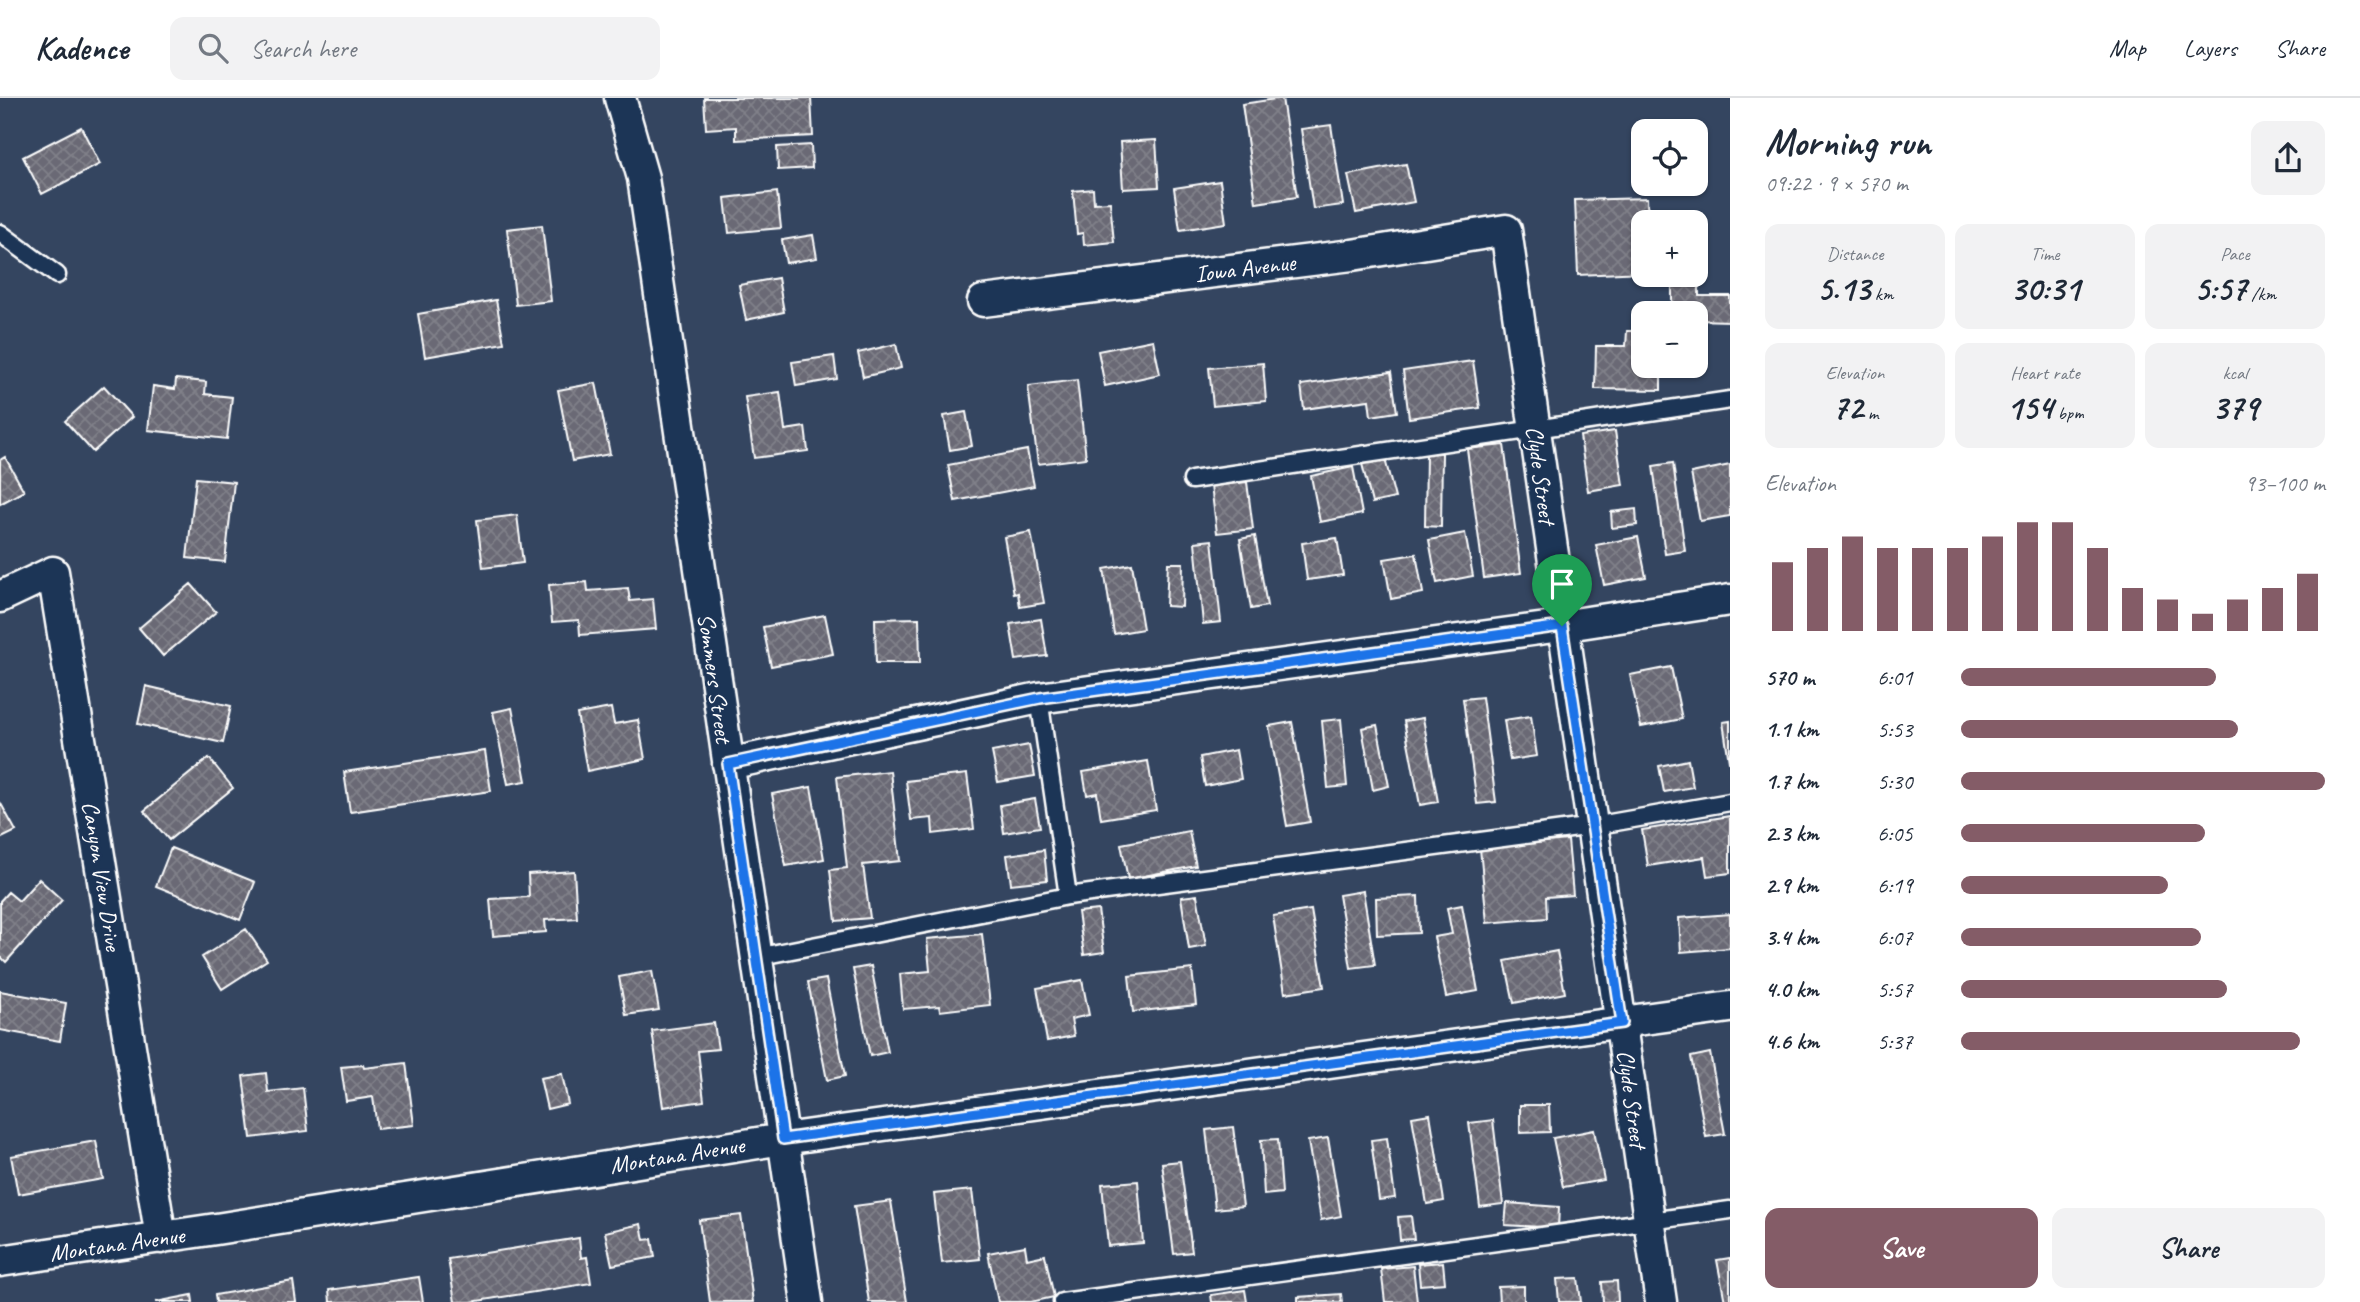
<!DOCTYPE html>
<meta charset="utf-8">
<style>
body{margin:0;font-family:Caveat,sans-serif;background:#f2f2f3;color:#1f2937;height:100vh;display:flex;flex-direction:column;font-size:26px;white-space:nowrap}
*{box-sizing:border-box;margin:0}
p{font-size:23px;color:#747a83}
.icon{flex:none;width:38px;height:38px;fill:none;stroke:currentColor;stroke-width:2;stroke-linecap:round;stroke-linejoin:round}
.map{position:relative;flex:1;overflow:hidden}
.panel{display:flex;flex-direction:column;background:#fff;width:630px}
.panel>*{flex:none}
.fabs{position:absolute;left:1631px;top:21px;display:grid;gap:14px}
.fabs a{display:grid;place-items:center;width:77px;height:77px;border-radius:14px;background:#fff;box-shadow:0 2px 5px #0004;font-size:35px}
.pin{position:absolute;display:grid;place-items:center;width:60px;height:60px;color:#fff;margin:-72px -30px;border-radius:50% 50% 50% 0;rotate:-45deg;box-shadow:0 0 7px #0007}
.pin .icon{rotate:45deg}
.round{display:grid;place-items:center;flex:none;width:74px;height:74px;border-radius:14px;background:#f2f2f3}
.summary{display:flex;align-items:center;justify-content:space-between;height:119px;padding:0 35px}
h1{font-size:38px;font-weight:700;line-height:52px}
.stats{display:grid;grid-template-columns:repeat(3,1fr);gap:10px;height:119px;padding:7px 35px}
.stats div{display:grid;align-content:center;border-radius:14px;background:#f2f2f3;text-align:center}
.stats b{font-size:35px;font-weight:700}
.stats small{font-size:19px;font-weight:400}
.stats p{font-size:19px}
.chart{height:196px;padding:14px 35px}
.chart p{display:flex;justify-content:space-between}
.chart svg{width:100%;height:126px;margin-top:7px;stroke:#845c67;stroke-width:6}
.button{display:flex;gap:14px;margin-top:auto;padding:14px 35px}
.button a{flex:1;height:80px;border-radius:14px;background:#845c67;color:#fff;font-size:28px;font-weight:700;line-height:80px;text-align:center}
.button a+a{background:#f2f2f3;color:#1f2937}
ul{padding:0 35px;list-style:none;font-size:23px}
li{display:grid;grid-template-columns:112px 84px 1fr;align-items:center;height:52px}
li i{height:18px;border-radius:9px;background:#845c67}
header{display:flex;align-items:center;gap:42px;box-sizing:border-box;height:98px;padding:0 35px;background:#fff;border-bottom:2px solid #e0e1e3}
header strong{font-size:33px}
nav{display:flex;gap:38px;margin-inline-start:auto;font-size:24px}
.search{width:490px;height:63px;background:#f2f2f3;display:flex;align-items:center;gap:18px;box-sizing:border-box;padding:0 24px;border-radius:14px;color:#747a83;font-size:26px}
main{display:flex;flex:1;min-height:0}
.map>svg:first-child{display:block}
.building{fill:url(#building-cross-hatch);stroke:#fff;stroke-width:2}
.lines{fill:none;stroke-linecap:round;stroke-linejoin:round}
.lane-casing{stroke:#fff;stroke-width:21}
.street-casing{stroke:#fff;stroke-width:35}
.lane{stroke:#1d3557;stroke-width:16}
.street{stroke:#1d3557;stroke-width:30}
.route-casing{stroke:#fff;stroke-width:14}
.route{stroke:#1a73e8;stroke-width:9}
.labels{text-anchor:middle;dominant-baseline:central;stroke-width:5;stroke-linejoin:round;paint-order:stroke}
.street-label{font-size:24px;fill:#fff;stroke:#1d3557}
</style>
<header>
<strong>Kadence</strong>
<div class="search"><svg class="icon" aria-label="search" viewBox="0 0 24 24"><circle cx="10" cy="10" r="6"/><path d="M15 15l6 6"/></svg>Search here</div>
<nav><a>Map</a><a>Layers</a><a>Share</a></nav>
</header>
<main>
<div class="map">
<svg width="1730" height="1204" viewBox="0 0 1730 1204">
<defs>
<pattern id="building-cross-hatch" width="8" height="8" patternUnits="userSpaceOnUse" patternTransform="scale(1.75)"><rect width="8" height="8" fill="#6a6974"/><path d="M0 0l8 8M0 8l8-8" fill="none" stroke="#808089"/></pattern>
</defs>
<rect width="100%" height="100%" fill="#344560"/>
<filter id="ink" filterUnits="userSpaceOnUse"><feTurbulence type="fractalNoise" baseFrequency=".0143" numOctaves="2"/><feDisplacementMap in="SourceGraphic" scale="14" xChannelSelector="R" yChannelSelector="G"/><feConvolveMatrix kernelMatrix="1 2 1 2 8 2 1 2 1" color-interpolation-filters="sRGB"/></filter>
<g filter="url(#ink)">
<path class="building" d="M704,0H811L813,38L736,42V29L706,31Z
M1282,0L1297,99L1256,105L1242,6Z
M1331,27L1343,107L1313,111L1301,31Z
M81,29L100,66L42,96L23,59Z
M1156,42L1159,89L1123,91L1120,44Z
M811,47L812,70L778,72L777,49Z
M1406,66L1414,104L1356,115L1348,77Z
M1220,83L1226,125L1180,132L1174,90Z
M1093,91L1094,105L1110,104L1114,144L1084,147L1083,135L1077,136L1073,93Z
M777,94L781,130L729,135L725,100Z
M1647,100L1648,124H1643V174L1578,177L1575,102Z
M542,127L551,203L516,207L507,131Z
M813,137L817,160L786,165L782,142Z
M1696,144H1699V198H1730V223L1696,222V215H1672V177H1696Z
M778,180L784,214L746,222L739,187Z
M496,202L504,245L425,259L418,216Z
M1627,233H1643V268H1661V292L1595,291L1596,248H1626Z
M1153,242L1160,276L1105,288L1098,253Z
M896,246L901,270L863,279L858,255Z
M834,258L837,281L796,288L792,264Z
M1473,263L1480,310L1409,320L1403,273Z
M1263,265L1266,303L1213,308L1209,270Z
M1391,274L1397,314L1371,318L1369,302L1304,311L1301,287Z
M176,281L206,284L205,296L232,299L227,341L148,332L153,288L175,291Z
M1077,282L1086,360L1038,366L1028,288Z
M596,285L610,356L572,363L558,292Z
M104,288L132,319L93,354L65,323Z
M780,294L785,332L805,329L808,353L754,360L745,299Z
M966,314L972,348L950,352L944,318Z
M1615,333L1623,387L1588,393L1580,338Z
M1504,347L1521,475L1484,480L1467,351Z
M1027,352L1034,388L955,403L948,367Z
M1426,354L1442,355L1441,429L1425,428Z
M1384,357L1395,400L1372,405L1361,362Z
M5,359L24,393L0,406V362Z
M1673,365L1685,453L1665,456L1653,368Z
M1730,367V418L1700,423L1691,375Z
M1353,369L1362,416L1320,424L1311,378Z
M196,380L234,384L225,464L187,460Z
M1247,384L1253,431L1217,435L1211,388Z
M1636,411L1637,427L1612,430L1611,414Z
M517,417L523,465L483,470L477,422Z
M1031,434L1044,505L1020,509L1018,495L1014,496L1004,439Z
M1465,435L1473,478L1437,485L1429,442Z
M1255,438L1267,508L1251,511L1240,441Z
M1638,439L1646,479L1604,487L1596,447Z
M1337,440L1343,477L1307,482L1302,445Z
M1212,442L1221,524L1203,526L1195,444Z
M1416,456L1423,495L1391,501L1384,461Z
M1168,465H1183L1182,509L1166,508Z
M1132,466L1143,531L1114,536L1104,471Z
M587,484L588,493L628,490L630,503L653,501L656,531L580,537L579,522L552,524L549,487Z
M191,486L216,514L163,558L139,530Z
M825,517L833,556L771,568L763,529Z
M919,520L920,565H876L875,521Z
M1041,521L1047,558L1016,562L1010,526Z
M1671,569L1682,621L1641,629L1630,577Z
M146,588L231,608L223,645L138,626Z
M1482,599L1496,704L1477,706L1463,601Z
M512,610L526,683L508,686L493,614Z
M611,610L614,626L638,622L645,661L587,673L577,616Z
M1531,618L1537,658L1510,662L1504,622Z
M1423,620L1438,704L1420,707L1404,623Z
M1341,621L1347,688L1328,690L1322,623Z
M1730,623V664H1729L1723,624Z
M1292,624L1310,724L1287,728L1269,628Z
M1377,627L1389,688L1373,692L1362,630Z
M1029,647L1035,678L998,684L992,654Z
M1236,652L1241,681L1205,688L1200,659Z
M485,653L491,693L350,714L344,674Z
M209,660L233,690L169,742L144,713Z
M1688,662L1693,689L1664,694L1659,668Z
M1148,663L1156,712L1101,721L1097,695L1087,697L1083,674Z
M890,673L900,763L863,767L870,820L836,823L830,772L847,770L837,679Z
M967,676L974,731L933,736L932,720L911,722L906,683Z
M811,689L824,761L786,768L772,696Z
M1035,701L1040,729L1004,735L1000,707Z
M0,704L16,733L0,741Z
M1730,718V775L1707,778L1704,759L1648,768L1642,732Z
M1189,733L1196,768L1128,781L1121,746Z
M1568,742L1573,797L1546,799L1547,820L1487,825L1480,750Z
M171,750L255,784L240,822L156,788Z
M1044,752L1047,782L1011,786L1007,757Z
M574,773L577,820L545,822L546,834L493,838L490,801L529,799L528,776Z
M39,781L62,802L6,864L0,858V803L8,794L19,803Z
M1363,793L1375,867L1351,870L1339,797Z
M1197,797L1206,848L1189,851L1181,799Z
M1418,798L1419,835L1377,837L1376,800Z
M1462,807L1478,893L1446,899L1434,839L1452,836L1447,810Z
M1098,812L1104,854L1084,857L1078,814Z
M1311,812L1324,889L1285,895L1273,818Z
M1730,816V850L1681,854L1679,820Z
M246,831L267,862L222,891L202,859Z
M982,836L990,907L940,913L939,908L903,911L900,876L930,873L927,841Z
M1557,853L1565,895L1514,905L1505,863Z
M871,868L888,954L870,958L853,871Z
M1192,871L1196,907L1133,914L1129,878Z
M652,873L659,912L626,917L619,879Z
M826,881L845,978L827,982L808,884Z
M1082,882L1089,917L1071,921L1074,938L1047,943L1037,890Z
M0,893L66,905L60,943L0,932Z
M714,925L718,951L698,953L704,1003L663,1009L652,933Z
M1710,955L1725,1036L1706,1039L1691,959Z
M406,965L414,1027L377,1031L373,999L346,1003L341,969L363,967L364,970Z
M266,975L268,994L303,990L308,1033L251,1040L243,978Z
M562,976L568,1006L547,1011L540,980Z
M1520,1007H1549L1550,1034L1520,1035Z
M1430,1016L1444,1103L1427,1106L1412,1019Z
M1493,1022L1503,1106L1480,1109L1469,1025Z
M1233,1029L1243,1108L1215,1111L1206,1032Z
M1594,1032L1604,1082L1563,1089L1553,1040Z
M1328,1040L1341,1118L1321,1122L1308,1043Z
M1387,1040L1395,1100L1379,1102L1371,1042Z
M1278,1041L1282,1095L1264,1097L1261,1042Z
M96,1043L103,1081L18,1096L11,1058Z
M1180,1063L1192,1154L1174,1156L1162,1065Z
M1138,1083L1143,1145L1108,1148L1102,1086Z
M972,1092L980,1161L942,1165L934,1096Z
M891,1103L907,1204H869L854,1108Z
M1507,1105L1559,1109L1558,1130L1505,1127Z
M741,1117L753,1204H710L699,1122Z
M1411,1118L1414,1141L1400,1142L1398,1119Z
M641,1126L644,1142L652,1141L655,1159L612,1167L605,1134Z
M579,1140L581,1160L587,1159L591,1185L471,1204H455L448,1161Z
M1025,1148L1027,1161L1045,1157L1054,1199L1031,1204H998L988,1155Z
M1730,1160V1204H1725L1717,1162Z
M1443,1164L1445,1185L1420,1187L1418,1166Z
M1413,1168L1417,1204H1385L1381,1171Z
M419,1179L423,1204H330L329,1192Z
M1578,1180L1581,1204H1559L1557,1181Z
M293,1183L296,1204H216L215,1197Z
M1617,1183L1618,1204H1603L1602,1184Z
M1524,1188V1204H1499L1498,1189Z
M1245,1192L1247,1204H1212L1211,1197Z
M1341,1196L1342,1204H1298V1199Z
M192,1197L193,1204H156Z"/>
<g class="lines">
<defs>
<path id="lane" d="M0,135L57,177
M1192,382L1730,302
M1039,600L1068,798
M756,859L1068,798L1593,728L1730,704
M1062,1204L1730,1112"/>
<path id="street" d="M620,0L643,80L807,1204
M983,203L1352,157L1506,132C1556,490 1610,847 1661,1204
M0,499L53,474L161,1140
M728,666L1039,600L1561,528L1730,502
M0,1163L216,1131L783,1041L1730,909"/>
</defs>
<use href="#lane" class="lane-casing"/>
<use href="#street" class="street-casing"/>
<use href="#lane" class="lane"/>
<use href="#street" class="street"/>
</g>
</g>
<g class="lines" filter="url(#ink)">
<defs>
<path id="route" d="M1562,528L1622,925L783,1041L728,666L1040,600Z"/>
</defs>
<use href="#route" class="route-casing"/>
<use href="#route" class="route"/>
</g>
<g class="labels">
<g class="street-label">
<text transform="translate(1245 170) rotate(-7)">Iowa Avenue</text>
<text transform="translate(1541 377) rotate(82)">Clyde Street</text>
<text transform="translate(715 580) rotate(82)">Sommers Street</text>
<text transform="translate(102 778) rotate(81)">Canyon View Drive</text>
<text transform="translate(1632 1001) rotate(82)">Clyde Street</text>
<text transform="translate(677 1057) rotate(-9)">Montana Avenue</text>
<text transform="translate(117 1146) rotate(-8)">Montana Avenue</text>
</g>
</g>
</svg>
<div class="fabs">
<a><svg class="icon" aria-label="locate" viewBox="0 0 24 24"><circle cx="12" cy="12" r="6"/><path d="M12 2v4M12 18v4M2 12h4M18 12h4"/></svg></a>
<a>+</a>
<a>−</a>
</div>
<div class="pin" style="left:1562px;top:528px;background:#1e9e55"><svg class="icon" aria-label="arrive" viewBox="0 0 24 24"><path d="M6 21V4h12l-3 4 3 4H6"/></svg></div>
</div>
<section class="panel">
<div class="summary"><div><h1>Morning run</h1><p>09:22 · 9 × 570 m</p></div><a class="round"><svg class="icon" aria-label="share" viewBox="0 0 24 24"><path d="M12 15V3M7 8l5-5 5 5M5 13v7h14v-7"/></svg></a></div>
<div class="stats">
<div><p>Distance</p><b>5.13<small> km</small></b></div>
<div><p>Time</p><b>30:31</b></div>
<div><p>Pace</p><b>5:57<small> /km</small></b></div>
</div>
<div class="stats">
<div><p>Elevation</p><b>72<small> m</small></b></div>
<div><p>Heart rate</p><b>154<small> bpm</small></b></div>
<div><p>kcal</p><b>379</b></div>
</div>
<div class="chart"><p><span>Elevation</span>93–100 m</p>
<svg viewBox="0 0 160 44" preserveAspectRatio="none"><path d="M5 44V20M15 44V15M25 44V11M35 44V15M45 44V15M55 44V15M65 44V11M75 44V6M85 44V6M95 44V15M105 44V29M115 44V33M125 44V38M135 44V33M145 44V29M155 44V24"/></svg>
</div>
<ul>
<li><b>570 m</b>6:01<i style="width:70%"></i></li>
<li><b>1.1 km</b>5:53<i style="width:76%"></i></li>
<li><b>1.7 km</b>5:30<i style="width:100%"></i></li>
<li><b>2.3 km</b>6:05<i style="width:67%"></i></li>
<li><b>2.9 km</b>6:19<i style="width:57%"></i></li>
<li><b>3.4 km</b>6:07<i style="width:66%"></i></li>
<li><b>4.0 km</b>5:57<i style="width:73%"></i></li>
<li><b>4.6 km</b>5:37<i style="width:93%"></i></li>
</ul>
<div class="button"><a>Save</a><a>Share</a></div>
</section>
</main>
